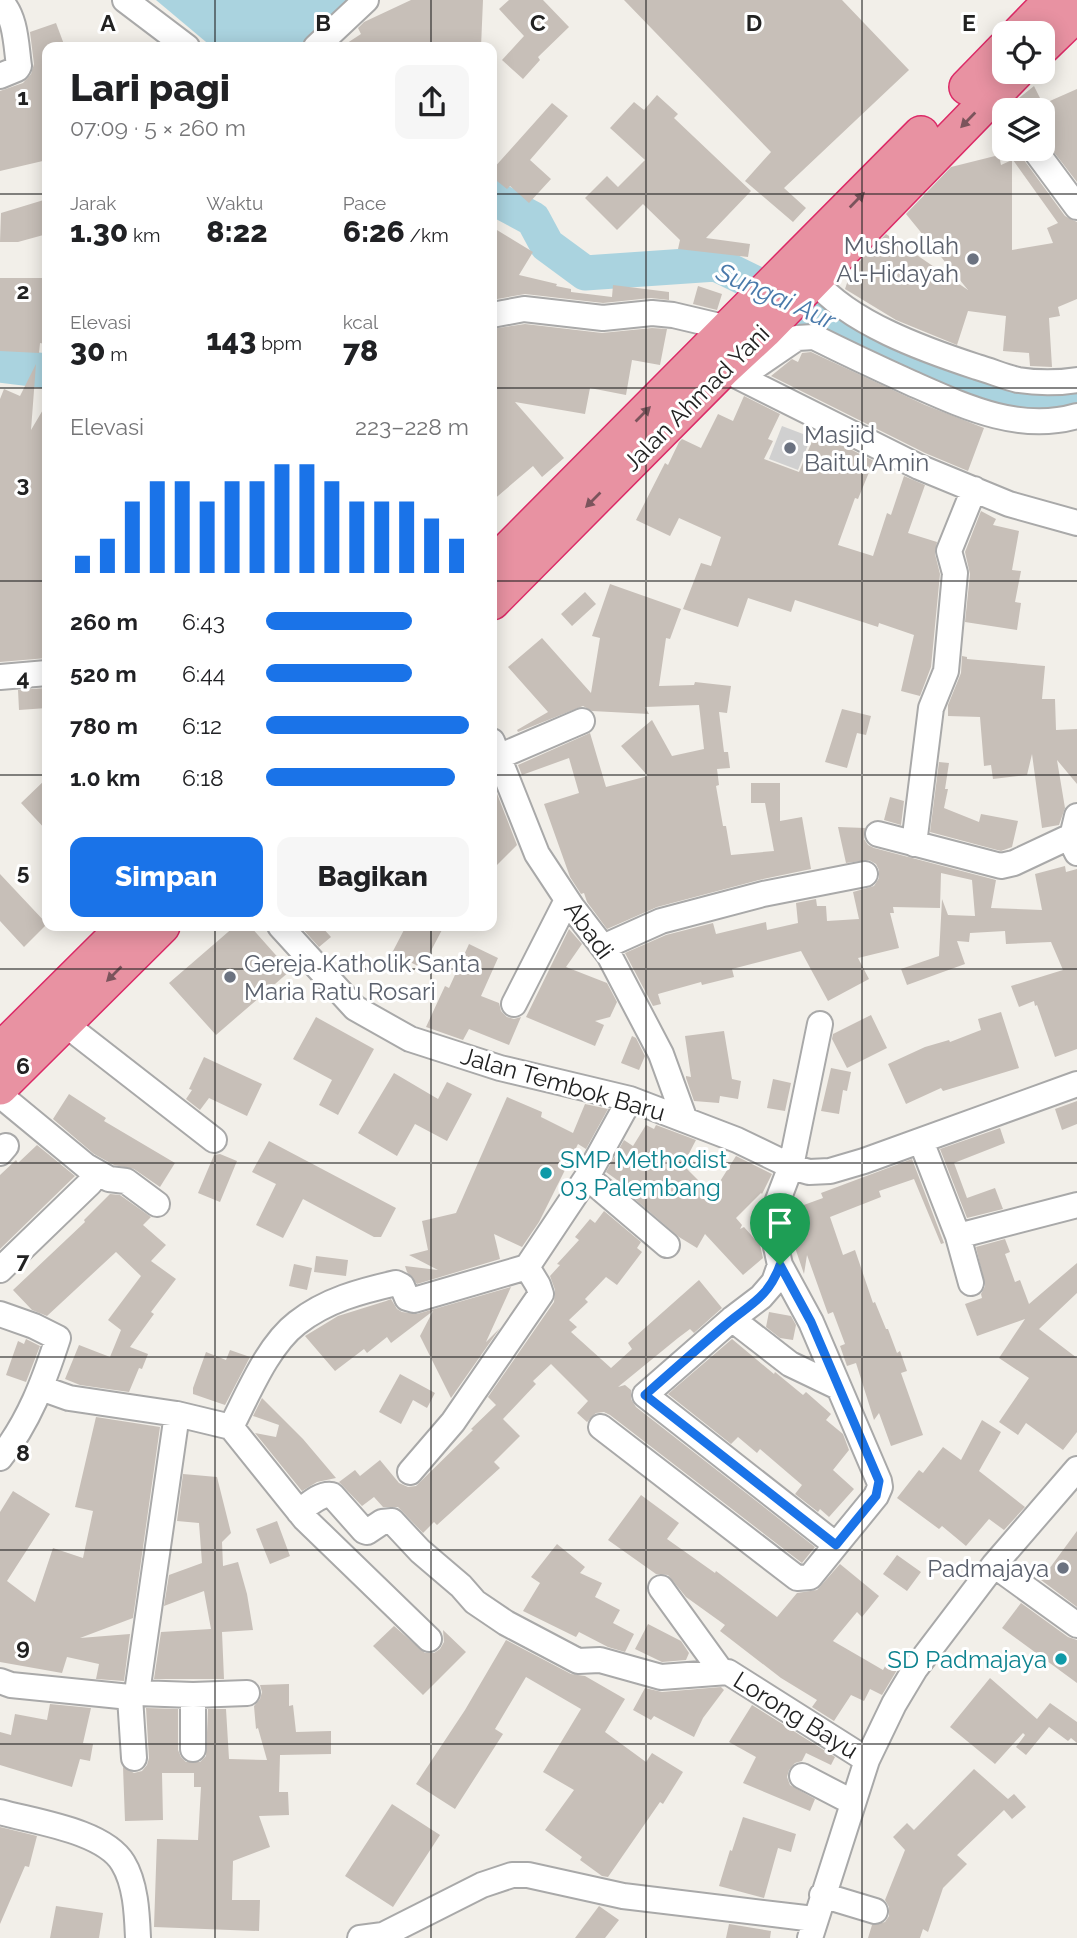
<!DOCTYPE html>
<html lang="id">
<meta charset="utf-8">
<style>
body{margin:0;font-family:Raleway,sans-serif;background:#f6f6f6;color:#202124;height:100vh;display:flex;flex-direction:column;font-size:26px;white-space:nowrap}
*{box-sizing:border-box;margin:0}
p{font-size:23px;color:#757577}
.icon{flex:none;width:38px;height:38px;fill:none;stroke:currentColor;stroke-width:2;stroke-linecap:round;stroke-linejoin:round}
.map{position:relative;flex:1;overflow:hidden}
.panel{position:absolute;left:42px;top:42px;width:455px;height:889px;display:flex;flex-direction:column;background:#fff;border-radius:14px;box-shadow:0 4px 18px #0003}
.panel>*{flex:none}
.tools{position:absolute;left:992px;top:21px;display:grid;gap:14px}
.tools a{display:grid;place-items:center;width:63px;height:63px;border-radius:14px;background:#fff;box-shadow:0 4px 18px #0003;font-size:35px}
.pin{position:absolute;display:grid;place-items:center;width:60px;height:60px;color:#fff;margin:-72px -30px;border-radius:50% 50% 50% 0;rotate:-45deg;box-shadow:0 0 7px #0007}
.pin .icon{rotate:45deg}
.round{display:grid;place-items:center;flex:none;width:74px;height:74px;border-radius:14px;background:#f6f6f6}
.summary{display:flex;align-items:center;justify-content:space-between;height:119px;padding:0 28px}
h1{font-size:38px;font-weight:800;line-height:52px}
.figures{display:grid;grid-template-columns:repeat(3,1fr);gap:10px;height:119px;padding:7px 28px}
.figures div{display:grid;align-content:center}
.figures b{font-size:30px;font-weight:800}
.figures small{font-size:19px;font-weight:400}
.figures p{font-size:19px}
.chart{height:196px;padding:14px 28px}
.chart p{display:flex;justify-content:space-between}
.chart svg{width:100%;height:126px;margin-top:7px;stroke:#1a73e8;stroke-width:6}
.primary-button{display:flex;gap:14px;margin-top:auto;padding:14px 28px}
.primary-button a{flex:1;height:80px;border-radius:14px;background:#1a73e8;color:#fff;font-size:28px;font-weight:800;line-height:80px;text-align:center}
.primary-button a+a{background:#f6f6f6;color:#202124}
ul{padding:0 28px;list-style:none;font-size:23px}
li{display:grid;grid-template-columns:112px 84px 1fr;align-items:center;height:52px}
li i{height:18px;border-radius:9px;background:#1a73e8}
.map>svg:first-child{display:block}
.religious{fill:#d0d0d0}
.water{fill:#aad3df}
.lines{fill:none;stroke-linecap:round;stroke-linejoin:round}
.river{stroke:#aad3df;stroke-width:35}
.building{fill:#c7bfb8}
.minor-casing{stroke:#a9a9a9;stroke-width:28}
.highway-casing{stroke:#dc2a67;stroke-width:38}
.minor{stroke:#fff;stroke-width:24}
.highway{stroke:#e892a2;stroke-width:35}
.oneway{fill:#7b545c}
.route-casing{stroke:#fff;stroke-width:14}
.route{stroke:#1a73e8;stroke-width:9}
.grid{fill:none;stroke:#222;stroke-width:2;stroke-opacity:0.55}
.worship-dot{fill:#6b7280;stroke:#fff;stroke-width:2.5}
.culture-dot{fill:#0f9aa8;stroke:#fff;stroke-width:2.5}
.labels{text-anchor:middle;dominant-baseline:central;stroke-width:6;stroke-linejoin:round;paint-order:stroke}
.worship-label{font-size:24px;fill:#5b616d;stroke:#fff;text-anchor:end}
.street-label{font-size:24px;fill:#222;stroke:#fff}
.culture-label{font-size:24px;fill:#0d838f;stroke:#fff;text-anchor:start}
.water-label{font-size:26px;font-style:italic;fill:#4a7aab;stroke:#fff}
.grid-label{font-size:23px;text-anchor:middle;font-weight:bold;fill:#222;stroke:#fff;stroke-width:6;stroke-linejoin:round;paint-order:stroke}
</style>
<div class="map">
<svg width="1077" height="1938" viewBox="0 0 1077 1938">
<rect width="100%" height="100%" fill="#f2efe9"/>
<path class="religious" d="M782,426L811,437L798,470L769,459Z"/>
<path class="water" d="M156,0H349L300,47H212Z"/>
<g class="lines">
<path class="river" d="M492,197L533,219L547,245L585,273L716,264L910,359L980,385L1037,397L1077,395
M0,365L47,371"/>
</g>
<path class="building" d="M411,0H483L481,47H341L361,34L358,28L364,22Z
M509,0H543L569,27L538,57L540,60L523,79L502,60L524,36L499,9Z
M624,0H842L909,70L784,188L806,208L793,222L745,181L771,152Z
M56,23L65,47H47V160L0,171V91L23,83L31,74L34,64L30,32Z
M1034,86L1041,100L1024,109L1019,98Z
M1077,89V182L1043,138V104Z
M657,95L678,114L674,118L751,191L706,238L750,244L748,257L678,249L680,240L643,204L617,230L585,198L607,176L618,187L645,160L610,128L634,102L644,110Z
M552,103L568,116L530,160L551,179L529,203L510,186L507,189L492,177V170Z
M999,155L1001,165L1012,160V250L1053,243L1047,228L1058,223L1013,160L1021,156L1065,216L1077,222V299L1058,307L1060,316L1049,318L1052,367L1030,366L1029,353L1003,351L1006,316L968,311L957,345L896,320L845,289L850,274L855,275L859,262L886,234L968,290L906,214L951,167Z
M47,199V234L18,242H0L1,213Z
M492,227L533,252L519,275L557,284L556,286L571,289V292L612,297L613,285L669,292V300L651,298L603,303L525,294L492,300Z
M0,278H47V328L45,344L40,343L39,353L0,351Z
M698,286L722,294L717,310L693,304Z
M525,324L602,333L652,328L667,329L660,365L632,360L626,395L590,388L585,414L515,402L564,458L542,477L533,466L492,501V329Z
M811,352L925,405L984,428L968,471L925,453L771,376L792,359L798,362L802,353Z
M36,364L31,430L47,403V658L0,662V399L4,389L20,396Z
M744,396L780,414L768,439L773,441L764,459L799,472L816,432L876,462L874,466L872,465L858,499L855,498L838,545L873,556L887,513L891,515L904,476L925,485L908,533L937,542L935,554L940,574L931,667L920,696L901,691L914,635L879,623L878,627L795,600L791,612L748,598L738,627L683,609L701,563L711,566L721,537L679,518L670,536L636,520L665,463L668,465L679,442L682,439L701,448L718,414L733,421Z
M981,511L996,519L993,525L1019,531L1012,570L1021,571L1015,602L1021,603L1017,630L965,622L970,574L965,552Z
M610,584L681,609L670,639L666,638L659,686L694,685L695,682L731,686L727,713L719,712L724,752H728L730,768L717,769L719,785L716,786L723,826H726L731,855L774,851L765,803H751V783H780V821L802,817L811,869L759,880L657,907L607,929L587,902L584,893L581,894L570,877L544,804L579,793L569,758L522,775L518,765L590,733L606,787L648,776L621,746L652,720L672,756L704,749L699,705L645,707L649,714L592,711L583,706L518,732L517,730L548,712L508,667L542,638L591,693L600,638L592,636Z
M585,592L596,604L572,626L561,614Z
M962,656L967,657V659L1045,666L1042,699H1055L1056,730L1077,729V784L1057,760L1065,808L1059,825L1042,828L1032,754L1027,775L993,779L991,765L984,766L980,717L948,716V705L961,673Z
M47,688V708L19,710L18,690Z
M842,709L871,716L866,735L857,733L847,768L825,762Z
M939,762L949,763L945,789H948L944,808L979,822L981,814L1018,821L1012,847L1001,851L930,832Z
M47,778V831L21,803Z
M492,781L517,845L492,870Z
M890,797L904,801L901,825L884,820Z
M838,827L865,828L864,839L868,845L874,848L996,880L991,908L1042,910L1035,874L1065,866L1066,872L1077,869V1049L1055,1057L1037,1005L1035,1006L1034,1001L1019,1007L1011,986L1063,970L1051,942L1006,944L1005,931L970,933L969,942L957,941L965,964L907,985L901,969L939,956L942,899L948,915L975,916L972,880L941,873L940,908L893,907L894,913H890L899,948L858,958L869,979L828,1001L801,951L732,969L734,977L702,985L701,982L658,994L661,1004L653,1006L625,953L666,935L713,923L716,934L766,922L767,930L798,923L796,903L816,899L817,906H826L827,921L859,919L853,892L874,886L879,878V870L876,864L869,860L846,863Z
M0,874L47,924L24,947L0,921Z
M235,926H250L290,971L216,1035L169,983Z
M300,926H321L331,937L319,947Z
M406,926H444L422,968L392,953Z
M569,929L582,944L566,967L607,983L617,1002L610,1017L595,1021L604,1025L595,1046L526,1017Z
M469,944L498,958L481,996L499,1003L501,1011L507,1017L514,1019L521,1017L509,1045L469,1029L463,1040L426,1027L445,986L449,988Z
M1001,1012L1019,1068L943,1091L941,1088L906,1104L888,1064L925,1047L949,1040L950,1042L981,1030L978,1019Z
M871,1015L887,1048L847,1068L832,1039L833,1034Z
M316,1017L374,1049L338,1115L319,1105L332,1080L293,1059Z
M724,1031L732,1079L741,1081L738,1099L720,1096L719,1103L694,1101L686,1078V1076L691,1077L685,1036Z
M632,1036L636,1038L645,1056L639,1070L621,1063Z
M204,1057L262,1084L247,1116L209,1098L200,1110L186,1099L192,1090L189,1089Z
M831,1068L851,1072L847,1091L843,1090L839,1114L821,1111Z
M394,1073L438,1099L447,1082L472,1094L447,1141L415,1124L397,1156L358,1133Z
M773,1079L791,1083L785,1111L767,1108Z
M69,1094L106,1118L104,1121L175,1163L160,1187L134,1169L114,1165L94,1154L53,1119Z
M507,1097L542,1112L541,1117L573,1133L585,1104L608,1109L586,1149L578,1144L539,1222L522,1247L494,1234L500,1259L417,1284L407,1272L405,1266L438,1270L409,1255L428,1250L422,1221L456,1213Z
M1077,1101V1124L1062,1130L1055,1109Z
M646,1125L654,1129L656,1125L696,1140L683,1165L712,1194L736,1156L772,1174L762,1194L761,1193L736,1218L742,1225L740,1229L744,1227L760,1245L763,1258L743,1275L705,1234L697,1248L679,1237L622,1188L624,1185L606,1172L624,1140L633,1146Z
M1000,1128L1005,1143L954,1163L967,1198L995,1188L1003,1209L967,1218L940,1149Z
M269,1141L396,1208L381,1237H374L303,1199L283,1238L256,1225L276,1184L252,1172Z
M37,1145L75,1176L0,1249V1175L16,1160L18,1163Z
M220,1154L237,1161L220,1202L198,1193L214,1155Z
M912,1159L944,1243L941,1244L914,1179L879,1191L881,1197L830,1217L843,1255L855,1250L873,1303L875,1302L886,1329H888L897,1353L900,1351L907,1371L901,1373L923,1435L891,1446L879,1413L874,1420L856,1363L847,1366L840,1346L845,1344L833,1312L828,1314L807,1255L804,1274L788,1227L790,1210L823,1198L821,1193Z
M110,1194L120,1195L151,1217L143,1225L166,1245L151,1261L176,1279L151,1312L154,1314L130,1347L148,1354L142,1369L139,1368L129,1392L80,1385L65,1379L79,1345L110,1357L121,1330L108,1320L141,1276L116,1252L47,1316L32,1310L13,1290L85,1222L84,1220Z
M604,1211L641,1242L637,1248L642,1252L617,1285L606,1277L585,1299L588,1302L569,1320L577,1327L571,1332L611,1368L632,1349L628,1343L699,1280L722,1308L694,1333L690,1329L678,1338L618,1387L625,1385L631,1390V1399L636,1407L815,1547L802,1563L610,1415L604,1412L596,1413L587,1422L577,1413L588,1401L551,1364L533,1381L536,1384L503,1419L520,1436L494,1462L500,1468L437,1525L434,1522L423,1533L398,1507H383L374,1497L362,1506L339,1482L355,1470L360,1476L380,1460L399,1483L408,1487L416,1486L473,1430L471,1429L496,1405L488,1397L554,1302L555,1290L550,1276L560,1265L557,1264L579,1240L575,1237L590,1219L595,1223Z
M1005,1239L1010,1252L1005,1254L1015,1282L1020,1280L1029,1304L1077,1263V1293L1039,1329L1077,1358V1432L1063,1450L1026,1423L1018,1435L999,1422L1029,1378L999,1358L1025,1319L977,1336L965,1304L982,1298L981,1294L985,1286L976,1247Z
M316,1256L348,1260L346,1276L314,1272Z
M294,1264L312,1268L307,1290L289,1286Z
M511,1287L486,1342L500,1328L451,1398L420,1336L433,1311L391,1343L387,1337L367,1353L364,1349L335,1371L305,1336L338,1316L386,1301L391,1299L397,1309L402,1312L417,1314Z
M769,1312L791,1316L796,1325L793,1340L780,1338L766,1327Z
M26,1339L40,1346L26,1382L6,1375L18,1341L24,1344Z
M732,1339L774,1374L775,1372L803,1395L806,1392L831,1414L826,1420L843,1434L849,1450L833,1470L854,1489L829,1517L820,1509L818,1512L795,1494L802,1485L760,1449L757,1453L738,1437L731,1444L668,1394Z
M230,1350L250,1357L225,1405L193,1394V1388L206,1352L226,1360Z
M400,1374L435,1393L427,1408L413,1400L401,1424L379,1412Z
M262,1398L303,1439L336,1478L317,1482L302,1491L255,1433L276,1437L279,1425L253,1416Z
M96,1417L160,1427L133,1618L80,1638L130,1634L124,1681L96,1679L99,1664L67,1657L62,1673L0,1662V1512L13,1491L50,1514L7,1581L35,1602L53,1548L83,1558L93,1511L75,1507Z
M982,1420L1001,1432L979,1471L1025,1507L1004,1530L989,1519L966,1546L942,1526L939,1529L897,1498L919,1470L923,1473L943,1447L961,1460Z
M183,1474L217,1477L231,1533L222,1542L223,1566L238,1562L247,1594L253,1630L222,1632L224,1679H154L161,1632L211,1629L204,1591L164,1606L169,1575L202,1563L199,1523L177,1521Z
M641,1495L679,1523L667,1539L715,1573L716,1571L777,1617L797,1593L817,1590L840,1564L879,1596L862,1617L857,1612L833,1641L883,1670L889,1659L900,1665L882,1695L870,1689L864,1701L851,1695L834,1721L812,1707L817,1700L781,1678L720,1631L725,1625L686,1597L668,1575L656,1574L608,1540Z
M277,1521L290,1556L270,1564L256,1529Z
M1077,1531V1607L1041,1580Z
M557,1544L585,1567L580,1573L602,1583L595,1597L620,1610L613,1623L634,1634L625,1652L608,1647L579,1632L576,1637L523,1611L540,1583L531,1577Z
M897,1555L921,1572L907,1591L883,1574Z
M1021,1603L1068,1637L1077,1640V1683L1002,1628Z
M648,1624L681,1641L689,1653L686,1660L662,1662L635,1649Z
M394,1626L425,1653H434L440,1649L444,1642L443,1630L466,1652L423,1695L373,1646Z
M506,1640L571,1674L585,1676L625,1699L605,1732L646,1762L652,1753L683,1772L663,1804L660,1802L608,1877L602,1876L580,1860L582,1857L545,1830L574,1790L543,1772L581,1709L526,1677L495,1729L503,1734L455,1809L416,1784L465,1710Z
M990,1678L1037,1719L1050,1703L1077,1722V1743L1071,1738L1068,1741L1049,1727L1026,1755L1016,1747L1025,1735L1023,1733L995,1764L950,1727Z
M289,1684V1706L293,1705L296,1732L331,1731V1754L280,1755L279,1792H288L289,1815L259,1816L270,1847L233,1861L232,1900H260L259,1931L154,1927L157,1839L198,1840L201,1787H194V1773H162L163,1820L125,1821L123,1767L134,1773L142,1771L147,1765L149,1758L146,1708L178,1709V1750L181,1757L186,1762H200L206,1756L208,1709H226L229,1759L267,1760L258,1728L256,1729L254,1706L260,1699L262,1692L260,1685Z
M721,1687L724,1690L703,1718L694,1737L654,1716L651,1720L633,1710L645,1688L662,1692Z
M50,1704L91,1708L83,1743L93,1744L90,1761L80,1759L72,1787L0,1765V1732L11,1735L15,1714L47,1720Z
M752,1705L835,1757L831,1765L806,1753L802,1761L795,1763L789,1770L787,1777L790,1785L815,1799L810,1811L743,1783L756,1757L729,1742Z
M974,1769L1008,1799L1014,1794L1026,1807L1012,1819L1004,1810L957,1855L967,1864L943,1888L928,1932L923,1929L920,1938H868L872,1925L885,1922L889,1916V1907L885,1900L905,1850L893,1837L907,1823L914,1830Z
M392,1804L440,1835L393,1907L345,1876Z
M743,1817L796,1834L791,1852L778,1848L764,1898L719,1886L730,1850L732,1851Z
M0,1827L37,1836L29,1867L25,1866L0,1924Z
M56,1906L103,1913L99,1938H50Z
M599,1906L619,1920L605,1938H575Z
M729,1924L771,1931L770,1938H726Z"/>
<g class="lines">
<defs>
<path id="minor" d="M125,0L187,47
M0,1C16,16 16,45 19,66L17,69L0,76
M316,47L366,0
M1034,149L1077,207
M814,280C849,323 925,350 977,367C991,371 1005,377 1018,380C1037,383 1058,383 1077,380
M492,315L524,309L603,318L652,313L673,315L728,328
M723,369L919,467L1009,504L1077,523
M740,377L797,338L814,337C846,353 878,368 911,383C963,406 1019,433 1077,416
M0,677L47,673
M492,741L537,854L572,907L609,955L661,1054L685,1120
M498,757L582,721
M878,834L1001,866L1014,863L1065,839L1071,841L1077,853
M1071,841L1077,816
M914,844L931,708L946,671L955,573L949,551L974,489
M280,926L355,1008L410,1039L500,1068L630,1099L737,1140L795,1168L809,1172L830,1171L864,1161L1077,1084
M603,947L661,921L763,894L865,874
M514,1004L567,900
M65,1024L214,1140
M0,1095L86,1166L109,1179L126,1181L157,1204
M921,1141L958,1236L1077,1205
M0,1153L6,1146
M587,1177L667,1245
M958,1236L971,1283
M780,1265L811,1322L879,1481L880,1487L876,1496L836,1545L645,1395L732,1319L761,1297L774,1282L780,1265L773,1233L775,1208L791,1166L820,1024
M0,1270L90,1183
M0,1314L34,1326L58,1338C44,1381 29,1422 0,1458
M732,1319L790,1364L838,1387
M41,1388L69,1398L177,1414L231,1427L305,1519L429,1639
M231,1427C248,1394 268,1345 297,1323C326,1300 361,1291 396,1283L402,1286L407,1298L414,1300L527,1267L587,1177L630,1099
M601,1427L797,1578L810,1577L836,1545
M410,1472L453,1422L541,1294L538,1285L527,1267
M299,1512C308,1505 320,1493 332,1495L364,1531L367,1532L382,1522L392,1521L420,1551L461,1586L475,1602L506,1623L578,1661L600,1660L661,1677L728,1672L867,1760
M994,1565L1077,1625
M661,1588L721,1671
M0,1681L11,1685L130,1697L137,1693L177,1414
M137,1693L193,1695L247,1693
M193,1695V1749
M130,1697L134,1758
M802,1776L852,1802
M0,1812C36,1822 104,1831 123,1863C136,1884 137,1915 138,1938
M822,1895L875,1911
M360,1938L383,1935L482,1885L512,1875H528L623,1896L814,1919
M810,1938L867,1760L894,1704L915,1669L994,1565L1077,1469"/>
<path id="highway" d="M1020,33L1052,0
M1043,46L1077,13
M967,87L1004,49
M492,566L921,134
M492,602L723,369L764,331L1016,72
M0,1051L126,926
M0,1087L162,926"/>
</defs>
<use href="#minor" class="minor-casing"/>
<use href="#highway" class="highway-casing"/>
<use href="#minor" class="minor"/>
<use href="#highway" class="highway"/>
</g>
<defs><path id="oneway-solid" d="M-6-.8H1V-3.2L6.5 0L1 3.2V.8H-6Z" transform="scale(1.75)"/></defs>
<g class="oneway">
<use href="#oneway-solid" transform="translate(968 120) rotate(134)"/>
<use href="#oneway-solid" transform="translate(857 200) rotate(-46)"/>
<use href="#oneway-solid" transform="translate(643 414) rotate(-45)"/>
<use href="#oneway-solid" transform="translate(593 500) rotate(135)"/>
<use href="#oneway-solid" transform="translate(114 974) rotate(135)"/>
</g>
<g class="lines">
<defs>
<path id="route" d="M780,1265L811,1322L879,1481L876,1496L836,1545L645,1395C671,1372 697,1349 723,1327C748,1305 768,1299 780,1265Z"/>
</defs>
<use href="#route" class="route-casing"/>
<use href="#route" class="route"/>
</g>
<path class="grid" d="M215,0V47M431,0V47M646,0V1938M862,0V1938M0,194H47M492,194H1077M0,388H47M492,388H1077M0,581H47M492,581H1077M0,775H47M492,775H1077M215,926V1938M431,926V1938M0,969H1077M0,1163H1077M0,1357H1077M0,1550H1077M0,1744H1077"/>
<g class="worship-dot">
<circle cx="973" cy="259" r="7"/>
<circle cx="790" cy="448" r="7"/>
<circle cx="230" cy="977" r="7"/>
<circle cx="1063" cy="1568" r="7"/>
</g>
<g class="culture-dot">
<circle cx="546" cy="1173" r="7"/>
<circle cx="1061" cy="1659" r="7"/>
</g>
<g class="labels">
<g class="worship-label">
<text x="959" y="245">Mushollah<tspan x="959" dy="28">Al-Hidayah</tspan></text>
<text x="804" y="434" text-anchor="start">Masjid<tspan x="804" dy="28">Baitul Amin</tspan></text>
<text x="244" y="963" text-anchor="start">Gereja Katholik Santa<tspan x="244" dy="28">Maria Ratu Rosari</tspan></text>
<text x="1049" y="1568">Padmajaya</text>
</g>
<g class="street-label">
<text transform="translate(696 398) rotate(-45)">Jalan Ahmad Yani</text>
<text transform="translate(589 930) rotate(54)">Abadi</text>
<text transform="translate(563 1084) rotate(16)">Jalan Tembok Baru</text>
<text transform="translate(796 1715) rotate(32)">Lorong Bayu</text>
</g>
<g class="culture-label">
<text x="560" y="1159">SMP Methodist<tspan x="560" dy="28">03 Palembang</tspan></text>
<text x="1047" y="1659" text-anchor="end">SD Padmajaya</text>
</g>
<g class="water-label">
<text transform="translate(776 296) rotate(24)">Sungai Aur</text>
</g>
</g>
<g class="grid-label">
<text x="108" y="31">A</text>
<text x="323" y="31">B</text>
<text x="538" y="31">C</text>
<text x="754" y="31">D</text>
<text x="969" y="31">E</text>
<text x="23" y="105">1</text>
<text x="23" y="299">2</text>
<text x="23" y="492">3</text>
<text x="23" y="686">4</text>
<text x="23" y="880">5</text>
<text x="23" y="1074">6</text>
<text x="23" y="1268">7</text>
<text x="23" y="1461">8</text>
<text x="23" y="1655">9</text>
</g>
</svg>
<div class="tools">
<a><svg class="icon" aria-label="locate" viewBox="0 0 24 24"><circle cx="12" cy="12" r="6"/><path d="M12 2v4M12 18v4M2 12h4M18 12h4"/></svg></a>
<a><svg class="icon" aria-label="layers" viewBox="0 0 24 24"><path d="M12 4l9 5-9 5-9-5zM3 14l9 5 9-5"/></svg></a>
</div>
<div class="pin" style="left:780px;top:1265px;background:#1e9e55"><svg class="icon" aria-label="arrive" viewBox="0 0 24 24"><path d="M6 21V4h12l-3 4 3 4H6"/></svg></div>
<section class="panel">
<div class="summary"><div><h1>Lari pagi</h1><p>07:09 · 5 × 260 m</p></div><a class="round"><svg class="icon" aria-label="share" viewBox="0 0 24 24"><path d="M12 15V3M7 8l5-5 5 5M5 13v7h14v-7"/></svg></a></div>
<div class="figures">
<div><p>Jarak</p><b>1.30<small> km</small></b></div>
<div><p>Waktu</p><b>8:22</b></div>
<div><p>Pace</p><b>6:26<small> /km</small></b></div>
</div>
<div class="figures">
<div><p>Elevasi</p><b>30<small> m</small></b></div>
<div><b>143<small> bpm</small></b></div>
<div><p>kcal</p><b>78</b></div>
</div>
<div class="chart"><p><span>Elevasi</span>223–228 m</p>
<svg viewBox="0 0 160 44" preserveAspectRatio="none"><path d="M5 44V38M15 44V32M25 44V19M35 44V12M45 44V12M55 44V19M65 44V12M75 44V12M85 44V6M95 44V6M105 44V12M115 44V19M125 44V19M135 44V19M145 44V25M155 44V32"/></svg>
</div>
<ul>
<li><b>260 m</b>6:43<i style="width:72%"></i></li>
<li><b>520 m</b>6:44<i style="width:72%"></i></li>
<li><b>780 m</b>6:12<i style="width:100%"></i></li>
<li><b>1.0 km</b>6:18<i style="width:93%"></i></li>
</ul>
<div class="primary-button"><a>Simpan</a><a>Bagikan</a></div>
</section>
</div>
